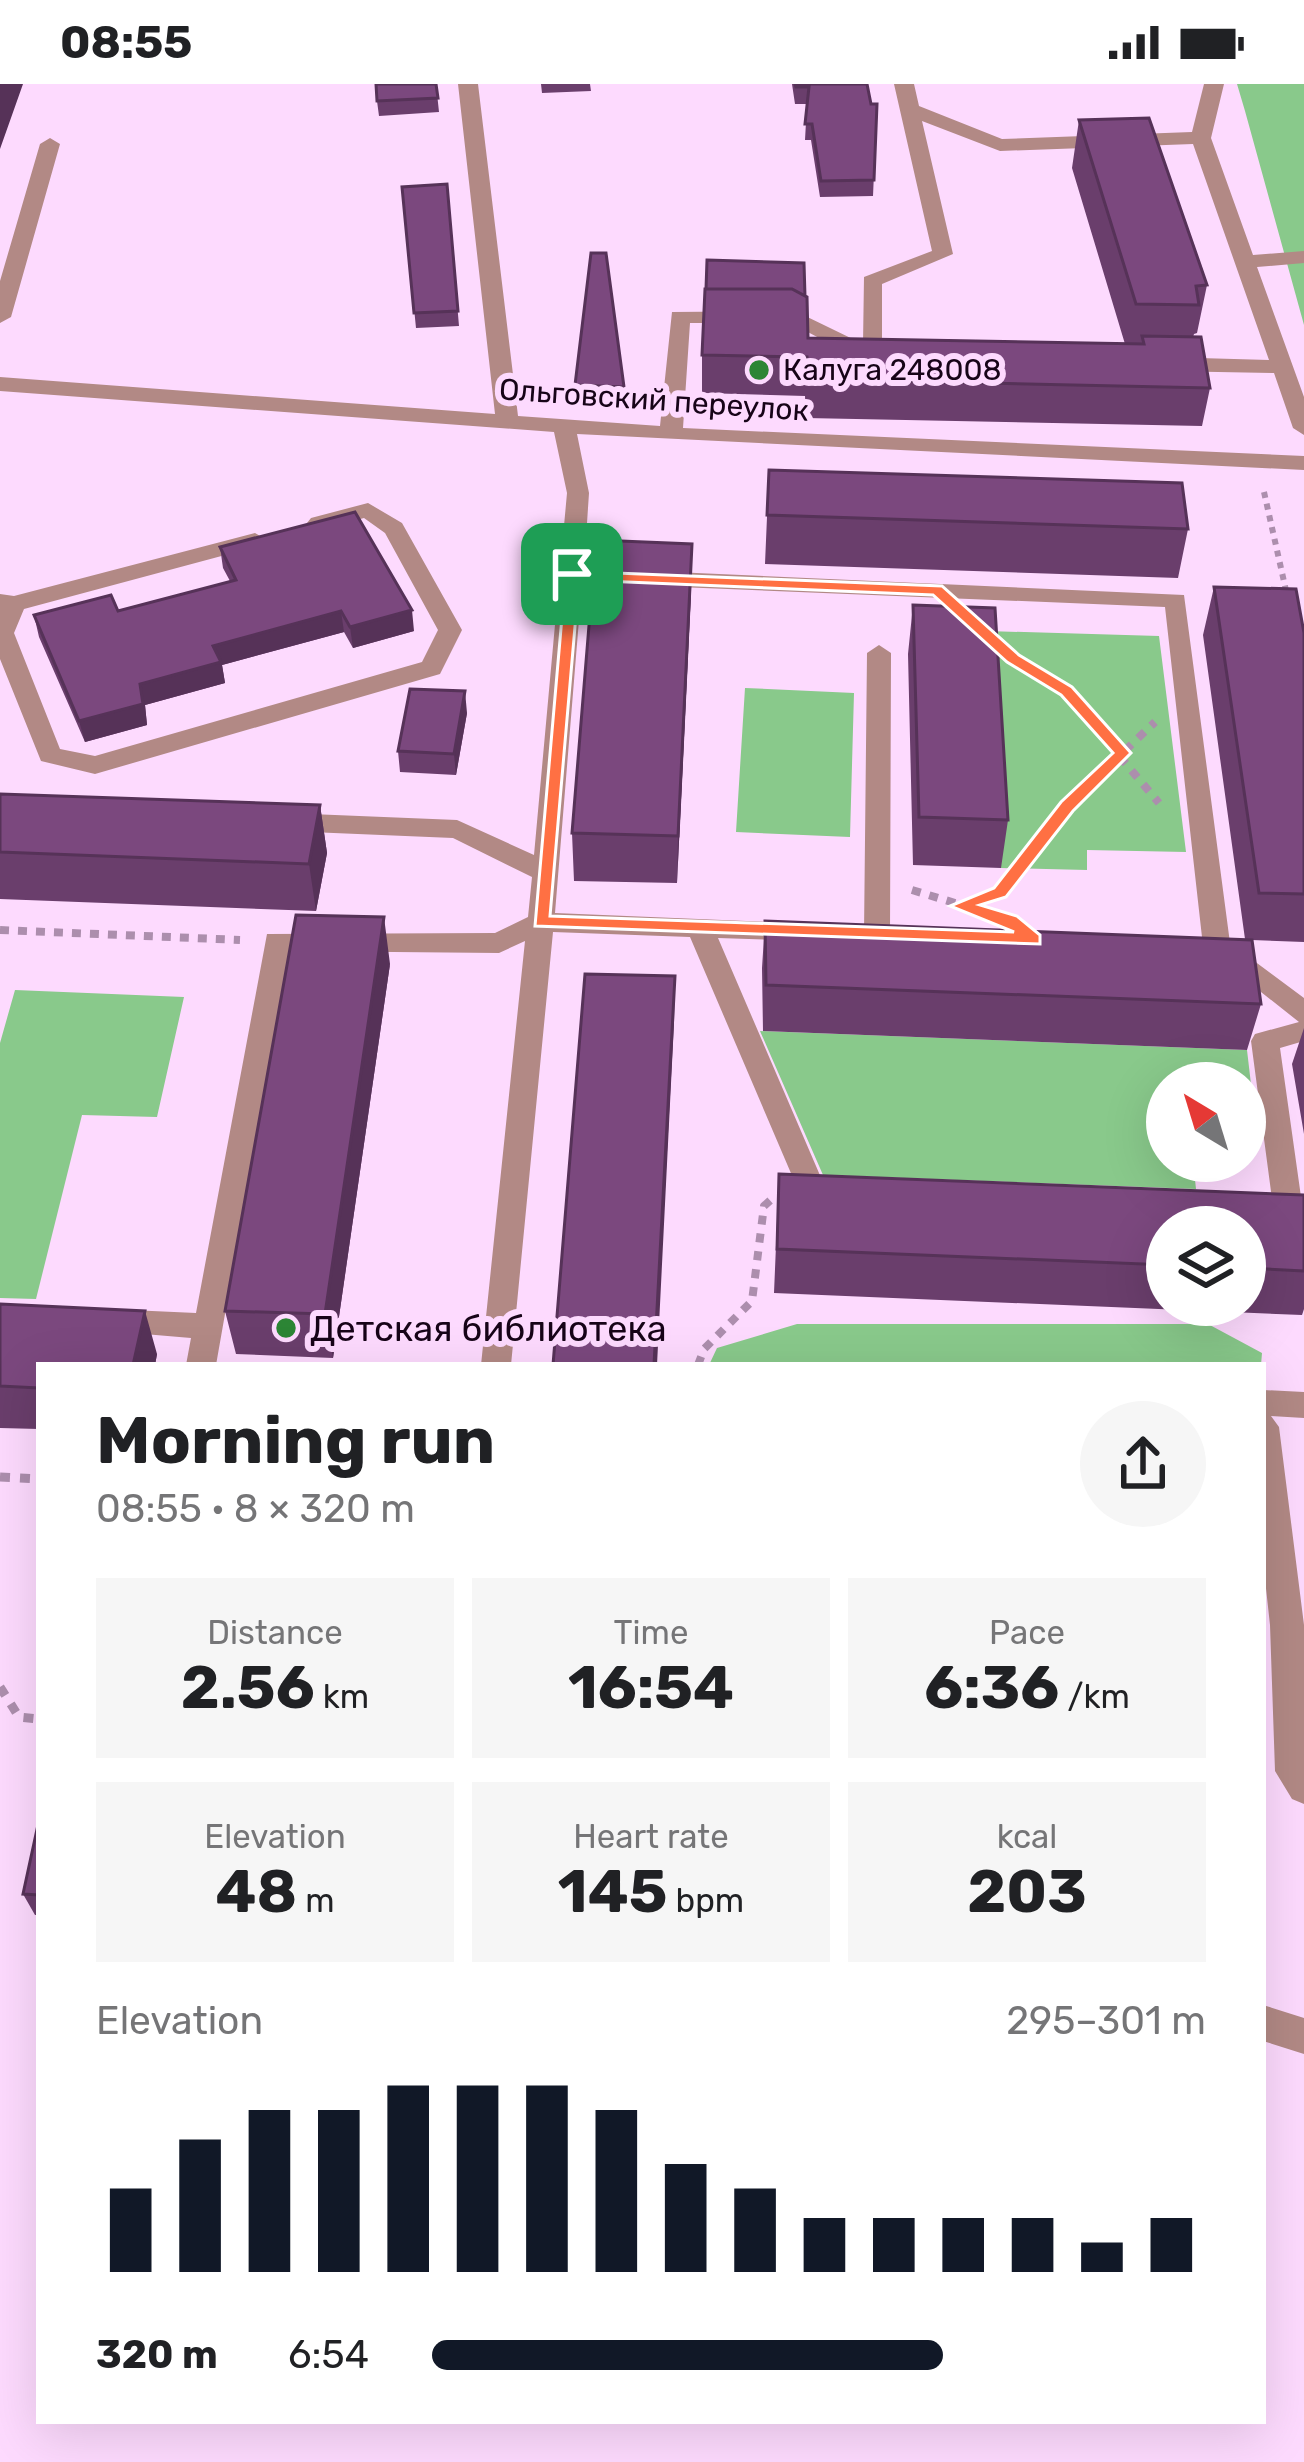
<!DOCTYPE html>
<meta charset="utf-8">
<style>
body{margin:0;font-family:Rubik,sans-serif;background:#f6f6f6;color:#202124;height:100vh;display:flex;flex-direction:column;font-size:45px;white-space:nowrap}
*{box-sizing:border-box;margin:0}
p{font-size:39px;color:#757577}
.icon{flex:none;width:66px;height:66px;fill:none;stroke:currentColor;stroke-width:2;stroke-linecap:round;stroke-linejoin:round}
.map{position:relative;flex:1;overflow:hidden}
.sheet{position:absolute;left:36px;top:1278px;width:1230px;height:1062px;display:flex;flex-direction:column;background:#fff;border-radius:0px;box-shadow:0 12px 48px #0002}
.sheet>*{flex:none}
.needle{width:78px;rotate:322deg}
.tools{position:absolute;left:1146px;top:978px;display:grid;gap:24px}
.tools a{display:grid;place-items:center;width:120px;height:120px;border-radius:50%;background:#fff;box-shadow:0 12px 48px #0002;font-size:60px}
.pin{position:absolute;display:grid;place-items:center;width:102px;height:102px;color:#fff;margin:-51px;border-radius:24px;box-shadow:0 6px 18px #0006}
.round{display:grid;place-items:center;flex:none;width:126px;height:126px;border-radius:63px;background:#f6f6f6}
.overview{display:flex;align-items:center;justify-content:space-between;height:204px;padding:0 60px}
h1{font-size:66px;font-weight:700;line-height:90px}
.figures{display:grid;grid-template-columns:repeat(3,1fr);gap:18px;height:204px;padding:12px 60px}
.figures div{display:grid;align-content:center;border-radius:0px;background:#f6f6f6;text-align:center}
.figures b{font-size:60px;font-weight:700}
.figures small{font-size:33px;font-weight:400}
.figures p{font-size:33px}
.chart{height:336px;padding:24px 60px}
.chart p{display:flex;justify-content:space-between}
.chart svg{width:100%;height:216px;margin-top:12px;stroke:#111827;stroke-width:6}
ul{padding:0 60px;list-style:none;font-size:39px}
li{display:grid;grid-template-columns:192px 144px 1fr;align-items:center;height:90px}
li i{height:30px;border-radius:15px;background:#111827}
.status{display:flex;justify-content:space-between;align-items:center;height:84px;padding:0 60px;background:#fff;direction:ltr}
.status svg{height:33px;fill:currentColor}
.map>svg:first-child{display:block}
.green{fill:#89c98b}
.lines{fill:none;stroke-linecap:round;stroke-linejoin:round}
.path-far2{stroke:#ac8ead;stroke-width:6;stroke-dasharray:6 6;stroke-linecap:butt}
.path-far1{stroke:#ac8ead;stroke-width:8;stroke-dasharray:9 9;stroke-linecap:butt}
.path{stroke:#ac8ead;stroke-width:9;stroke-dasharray:10 10;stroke-linecap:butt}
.minor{fill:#b28985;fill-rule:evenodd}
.wall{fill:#6a3e6c;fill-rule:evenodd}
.shaded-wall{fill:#563258}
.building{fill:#7b487e;stroke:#563258;stroke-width:3}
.route{fill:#ff7043;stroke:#fff;stroke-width:3;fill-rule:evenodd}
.poi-dot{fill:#2c8535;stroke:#fddafe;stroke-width:4.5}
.labels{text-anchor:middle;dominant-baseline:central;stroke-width:12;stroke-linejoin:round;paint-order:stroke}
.far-poi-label{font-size:30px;fill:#170418;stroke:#fddafe;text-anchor:start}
.far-street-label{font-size:30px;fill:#170418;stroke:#fddafe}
.poi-label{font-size:36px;fill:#170418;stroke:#fddafe;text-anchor:start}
</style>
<div class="status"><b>08:55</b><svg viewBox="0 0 49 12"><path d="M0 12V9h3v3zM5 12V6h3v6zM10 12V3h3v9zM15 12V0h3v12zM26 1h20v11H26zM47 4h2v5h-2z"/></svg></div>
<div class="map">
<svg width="1304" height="2378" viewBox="0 0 1304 2378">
<rect width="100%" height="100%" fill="#fddafe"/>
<path class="green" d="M1237,0H1304V241L1245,27Z
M987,547L1159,552L1186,768L1087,766V786L1001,784Z
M745,604L854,609L850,753L736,748Z
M15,906L184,913L157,1033L82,1031L36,1215L0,1214V959Z
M760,947L1247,966L1254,1026H1245V999H1167V1077H1193L1196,1105L823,1091Z
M797,1240H1208L1262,1269L1261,1281H709L717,1264Z"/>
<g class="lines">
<path class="path-far2" d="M1264,408L1287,511
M992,555L1013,575L1067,607"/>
<path class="path-far1" d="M1062,604L1159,719
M912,806L1011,836L1031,853
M958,822L1000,809L1067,722L1155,638
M0,846L240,856
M698,1281L704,1265L752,1217L764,1122L775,1112"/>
<path class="path" d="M0,1393L39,1395
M0,1603L19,1633L39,1635"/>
<path class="minor" d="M458,0H478L518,332L660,342L672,228L795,227L863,260L864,193L932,167L894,0H914L919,22L1002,55L1192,48L1204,0H1224L1211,54L1253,171L1304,167V179L1257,183L1304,313V351L1293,344L1274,289L1164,287L1153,280L1164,273L1269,276L1193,60L1000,67L922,37L953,170L882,200V278L862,277L791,239H690L683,344L1304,372V386L577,350L589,409L584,484L1184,511L1230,859L1304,914V957L1280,964L1303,1127L1298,1135L1288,1139L1253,1134L1248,1126L1253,1118L1272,1115L1251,957L1255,950L1299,938L1203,862L1165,523L582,499L555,829L816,840L819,847L806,857L718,854L822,1096L842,1100L847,1108L842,1116L832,1120L802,1115L690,853L553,848L511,1281H481L525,857L499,869L289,867L216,1281H186L191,1254L97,1246L93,1237L97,1228L108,1225L196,1229L267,850L495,849L528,833L532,793L453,754L286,747L273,738L286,729L457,736L534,771L567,409L554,348L0,307V293L495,330Z
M50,54L60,60L11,233L0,239V197L40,60Z
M368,419L402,439L462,546L440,590L95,690L41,677L0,575V510L14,512L255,449L267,456L263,461L24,525L14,549L60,665L95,672L422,578L438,546L385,449L364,434L319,446L307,439L311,434Z
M879,561L891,569L890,850L877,860L864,850L867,569Z
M1263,1306L1304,1308V1334L1271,1332L1279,1343L1304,1541V1720L1292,1715L1275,1687L1270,1541L1263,1477Z
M1263,1921L1304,1934V1970L1263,1957Z"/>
</g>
<path class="wall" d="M436,0L439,28L379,32L377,17Z
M541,0H590L591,7L542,9Z
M792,0H867L871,20H877L873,112L820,113L811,56H805L807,20H795Z
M1079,36L1207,201L1197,249L1194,250L1193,253L1210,304L1202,342L806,334L805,312L702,309V271L805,212L808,254L1125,260L1072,84Z
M447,100L459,242L416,244L402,103Z
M575,301L624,303V319L576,317Z
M769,386L1188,445L1178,494L765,480Z
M220,463L414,547L353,564L344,548L222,581L225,599L145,621L147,641L85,658L39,553L34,531L118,527L230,497L223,484Z
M1214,503L1304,549V858L1252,856L1261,920L1247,966L763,947L762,884L765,837L1245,855L1203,551Z
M691,508L677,799L574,797L572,749Z
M913,521L1008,736L1001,784L913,781L908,570Z
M467,629L456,691L400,688L398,667Z
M0,710L320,721L327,769L316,827L0,815Z
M390,880L333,1274L236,1270L225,1227Z
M1304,944V1050L1292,980Z
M779,1090L1304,1111V1225L1302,1231L774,1209ZM1167,1143H1245V1221H1167Z
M0,1220L157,1270L155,1281H39V1345L0,1344Z
M39,1736V1831H35L23,1810Z"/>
<path class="shaded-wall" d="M0,0H23L0,65Z
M692,460L691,508L677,799L678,752Z
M412,526L414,547L353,564L350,543Z
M341,527L344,548L222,581L225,599L145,621L147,641L85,658L79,637L140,600L213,562Z
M465,607L467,629L456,691L454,670Z
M320,721L327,769L316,827L309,780Z
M384,833L390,880L333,1274L325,1230Z
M675,892L674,939L657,1281H654Z
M145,1227L157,1270L155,1281H133Z"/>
<path class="building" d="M376,0H436L438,14L377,17Z
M795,0H867L871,20H877L874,96L821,97L812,40H805L809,3H796Z
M1149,34L1207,201L1196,202L1199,221L1136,220L1079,36Z
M447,100L458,227L414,229L402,103Z
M591,169H606L624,303L575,301Z
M707,176L804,179L805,212L792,205H706Z
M705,205H792L807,213L808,254L1144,260L1142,252L1201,253L1210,304L808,295L807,273L702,271Z
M769,386L1182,399L1188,445L767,431Z
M355,428L412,526L350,543L341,527L213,562L221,578L140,600L143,620L79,637L34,531L111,511L118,527L236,496L220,463Z
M596,456L692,460L678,752L572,749Z
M1214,503L1296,505L1304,549V810L1259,809Z
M913,521L995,524L1008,736L919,733Z
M410,605L465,607L454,670L398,667Z
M0,710L320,721L309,780L0,768Z
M296,831L384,833L325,1230L225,1227Z
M765,837L1252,856L1261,920L766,901Z
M585,890L675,892L654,1281H553Z
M779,1090L1304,1111V1187L1245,1184V1143H1167V1181L777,1165Z
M0,1220L145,1227L133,1281H39V1304L0,1302Z
M39,1736V1811L23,1810Z"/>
<path class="route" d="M566,487L942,502L1019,571L1072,603L1131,669L1073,727L1006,813L980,821L1017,832L1040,851V860L535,842ZM579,496L933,511L1007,578L1061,611L1113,669L1061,718L994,804L950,822L1014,848L550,832Z"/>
<g class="poi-dot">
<circle cx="759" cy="286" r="12"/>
<circle cx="286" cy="1244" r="12"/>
</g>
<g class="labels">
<g class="far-poi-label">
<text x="783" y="286">Калуга 248008</text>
</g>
<g class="far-street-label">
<text transform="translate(654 316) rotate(4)">Ольговский переулок</text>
</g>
<g class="poi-label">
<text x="310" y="1244">Детская библиотека</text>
</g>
</g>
</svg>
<div class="tools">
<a><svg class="needle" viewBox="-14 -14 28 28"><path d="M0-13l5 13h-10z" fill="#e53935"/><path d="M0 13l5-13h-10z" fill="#757577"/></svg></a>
<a><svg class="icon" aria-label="layers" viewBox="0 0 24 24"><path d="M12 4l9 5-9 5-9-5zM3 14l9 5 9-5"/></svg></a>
</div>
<div class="pin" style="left:572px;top:490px;background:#1e9e55"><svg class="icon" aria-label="arrive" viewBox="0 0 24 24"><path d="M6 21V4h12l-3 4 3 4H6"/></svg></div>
<section class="sheet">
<div class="overview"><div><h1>Morning run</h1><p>08:55 · 8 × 320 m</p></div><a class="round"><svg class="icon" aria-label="share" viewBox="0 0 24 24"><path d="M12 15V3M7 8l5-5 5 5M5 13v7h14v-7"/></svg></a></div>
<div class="figures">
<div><p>Distance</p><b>2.56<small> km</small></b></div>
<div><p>Time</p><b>16:54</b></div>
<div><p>Pace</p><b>6:36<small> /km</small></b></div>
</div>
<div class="figures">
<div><p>Elevation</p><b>48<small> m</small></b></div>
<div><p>Heart rate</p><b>145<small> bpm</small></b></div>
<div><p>kcal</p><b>203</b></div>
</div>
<div class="chart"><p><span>Elevation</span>295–301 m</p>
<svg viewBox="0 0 160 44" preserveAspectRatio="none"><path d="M5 44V27M15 44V17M25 44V11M35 44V11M45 44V6M55 44V6M65 44V6M75 44V11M85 44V22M95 44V27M105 44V33M115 44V33M125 44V33M135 44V33M145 44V38M155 44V33"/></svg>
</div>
<ul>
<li><b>320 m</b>6:54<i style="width:66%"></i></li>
</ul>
</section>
</div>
